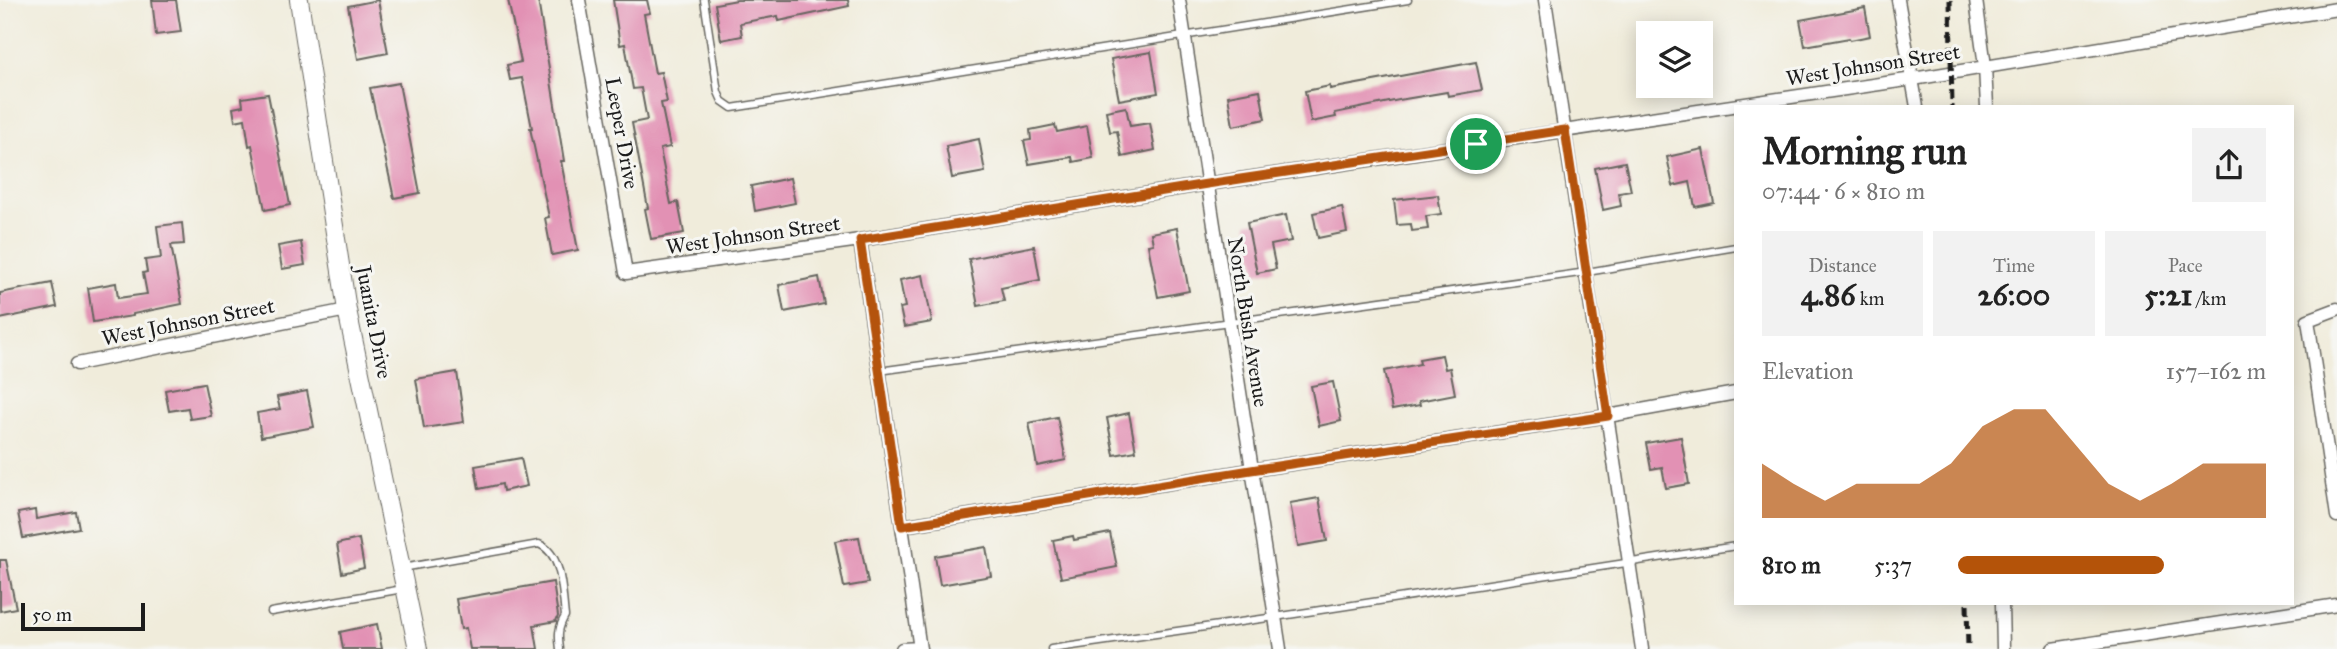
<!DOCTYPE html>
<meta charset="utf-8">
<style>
body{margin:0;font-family:"IM FELL Great Primer",serif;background:#f2f2f2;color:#222;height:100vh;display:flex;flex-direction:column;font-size:26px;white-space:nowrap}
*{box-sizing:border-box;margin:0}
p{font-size:23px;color:#767676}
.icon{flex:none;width:38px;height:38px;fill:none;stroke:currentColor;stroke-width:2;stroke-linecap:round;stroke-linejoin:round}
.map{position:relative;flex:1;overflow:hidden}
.sheet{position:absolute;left:1734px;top:105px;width:560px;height:500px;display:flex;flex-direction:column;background:#fff;border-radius:0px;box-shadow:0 4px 18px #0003}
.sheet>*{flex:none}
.buttons{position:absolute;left:1636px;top:21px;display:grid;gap:14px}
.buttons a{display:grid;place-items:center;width:77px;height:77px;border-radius:0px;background:#fff;box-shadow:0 4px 18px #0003;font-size:35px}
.scale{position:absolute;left:21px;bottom:18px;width:124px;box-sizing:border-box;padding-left:7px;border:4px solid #1c1c1c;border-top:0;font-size:19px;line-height:24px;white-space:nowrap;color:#1c1c1c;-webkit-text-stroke:5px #f6f6f2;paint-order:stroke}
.pin{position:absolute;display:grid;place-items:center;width:60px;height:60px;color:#fff;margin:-30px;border:4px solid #fff;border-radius:50%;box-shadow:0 2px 7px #0007}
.round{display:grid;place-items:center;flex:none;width:74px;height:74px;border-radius:0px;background:#f2f2f2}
.headline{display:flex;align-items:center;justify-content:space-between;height:119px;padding:0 28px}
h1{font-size:38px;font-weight:800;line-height:52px}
.stats{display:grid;grid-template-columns:repeat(3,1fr);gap:10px;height:119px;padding:7px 28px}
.stats div{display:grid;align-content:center;border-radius:0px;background:#f2f2f2;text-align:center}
.stats b{font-size:30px;font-weight:800}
.stats small{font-size:19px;font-weight:400}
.stats p{font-size:19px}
.chart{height:196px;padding:14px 28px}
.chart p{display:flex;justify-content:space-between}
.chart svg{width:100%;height:126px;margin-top:7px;fill:#b45309;opacity:.7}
ul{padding:0 28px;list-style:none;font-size:23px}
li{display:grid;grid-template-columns:112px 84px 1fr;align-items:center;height:52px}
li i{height:18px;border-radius:9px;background:#b45309}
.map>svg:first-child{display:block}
.building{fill:#e291b4}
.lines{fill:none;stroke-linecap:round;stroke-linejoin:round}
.lane-casing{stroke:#66655f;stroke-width:9}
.street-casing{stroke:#66655f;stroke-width:15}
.secondary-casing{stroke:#66655f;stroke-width:20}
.lane{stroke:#fff;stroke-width:6}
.street{stroke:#fff;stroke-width:12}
.secondary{stroke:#fff;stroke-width:18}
.rail{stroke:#1c1c1c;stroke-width:5;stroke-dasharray:10 5;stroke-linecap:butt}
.route-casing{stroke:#fff;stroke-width:14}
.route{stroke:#b45309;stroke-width:9}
.labels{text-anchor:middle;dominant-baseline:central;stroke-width:6;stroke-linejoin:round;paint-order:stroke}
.street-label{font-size:21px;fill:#1c1c1c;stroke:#f6f6f2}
</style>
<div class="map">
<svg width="2337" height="649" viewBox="0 0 2337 649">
<rect width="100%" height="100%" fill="#f6f6f2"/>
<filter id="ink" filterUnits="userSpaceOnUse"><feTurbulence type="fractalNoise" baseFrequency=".0143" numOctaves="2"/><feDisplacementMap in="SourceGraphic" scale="14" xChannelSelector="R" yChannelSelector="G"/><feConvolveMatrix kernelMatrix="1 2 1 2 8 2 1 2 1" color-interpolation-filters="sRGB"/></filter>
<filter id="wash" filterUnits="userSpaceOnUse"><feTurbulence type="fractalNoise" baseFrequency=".00686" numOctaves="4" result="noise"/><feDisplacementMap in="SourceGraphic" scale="28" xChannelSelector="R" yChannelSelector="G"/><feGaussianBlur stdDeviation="1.57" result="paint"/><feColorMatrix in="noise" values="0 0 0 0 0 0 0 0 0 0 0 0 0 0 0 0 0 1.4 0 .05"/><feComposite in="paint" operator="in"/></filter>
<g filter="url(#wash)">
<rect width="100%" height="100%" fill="#f0ecdb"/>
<g id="blocks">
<path class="building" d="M152,0H176L181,32L156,35Z
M378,0L388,53L358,59L348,6Z
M508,0H538L564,161H561L578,250L552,255L545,218L549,217L530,128H532L522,78L510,80L507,65L521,62Z
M613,0H647L650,13L644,14L655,73L661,72L667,102L661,103L670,147L660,149L671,204L678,202L684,233L651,239L645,209L648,208L632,123L647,120L641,88L633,89L625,44L620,45Z
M737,0H848L849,6L779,21L778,16L740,23L742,36L721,40L715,4Z
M1865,8L1870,36L1850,40L1849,38L1805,46L1800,20Z
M1151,52L1158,93L1119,100L1111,59Z
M1476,62L1482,90L1448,96L1447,92L1399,100L1335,113L1336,117L1311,122L1305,91L1330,86V89Z
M399,83L420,193L394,198L370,88Z
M1260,90L1265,119L1233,126L1228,96Z
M268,94L290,205L265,210L252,145L249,146L245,119L235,121L233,108L243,106L242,98Z
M1126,107L1130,126L1150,123L1155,150L1122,157L1117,131L1110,132L1106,111Z
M1055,125L1057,132L1087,126L1093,158L1073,162L1072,157L1029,164L1024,141L1031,140L1030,130Z
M979,139L985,172L952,178L946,146Z
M1703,149L1714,203L1695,207L1690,182L1673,186L1667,157Z
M1625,162L1631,191L1619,193L1621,206L1603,210L1595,168Z
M790,178L795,203L755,211L751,186Z
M1438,195L1441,214L1426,216L1428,229L1412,231L1411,224L1397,225L1394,200Z
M1342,207L1347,232L1318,238L1313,213Z
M1286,215L1291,241L1271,245L1276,269L1257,273L1247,223Z
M182,223L184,244L171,245L182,304L133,314V316L93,322L88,288L116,283L118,298L147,294L143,273L147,272L145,260L161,258L157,226Z
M1177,228L1189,291L1158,297L1148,245L1153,244L1151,233Z
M301,242L305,265L282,269L278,246Z
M1034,246L1040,280L1001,288L1004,301L978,306L969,259Z
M923,275L932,322L904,327L900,308L905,307L900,280Z
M819,277L824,304L784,312L779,285Z
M52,283L57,307L0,319V293Z
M1442,355L1445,369L1450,368L1455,394L1419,401L1420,405L1392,410L1384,371L1420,364L1419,359Z
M457,372L464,422L424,428L416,379Z
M1333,382L1341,421L1319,426L1311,386Z
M204,383L211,416L190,419L188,408L169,411L165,390Z
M307,391L314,427L261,437L257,413L280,409L277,397Z
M1129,413L1136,451L1114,455L1107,418Z
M1057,417L1066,460L1037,466L1029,423Z
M1681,437L1689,484L1666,488L1662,467L1651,469L1646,443Z
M521,458L527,486L503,491L502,484L479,489L475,466Z
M1319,498L1327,541L1298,546L1290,503Z
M35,510L36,519L76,512L79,528L23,538L18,513Z
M1110,533L1117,567L1061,578L1053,540L1073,536L1074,540Z
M859,537L868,583L844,587L835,541Z
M359,539L364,568L342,573L337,544Z
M986,547L991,576L940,585L935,556Z
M0,560H6L16,608L0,611Z
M553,582L558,616L556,621L534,625L538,649H470L466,628L461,629L456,599Z
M377,624L382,649H343L340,632Z"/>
</g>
</g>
<g filter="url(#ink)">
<use href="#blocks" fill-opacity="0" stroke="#66655f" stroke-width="2"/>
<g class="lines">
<defs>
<path id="lane" d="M704,0L718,92L722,101L732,108L1408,0
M879,371L1587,272L1736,247
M402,568L539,544C563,554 562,593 565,616C558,628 558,635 560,649
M271,612L403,589
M1051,649L1275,617L1736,546"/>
<path id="street" d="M579,0L626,273L860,240L1207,184L1913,79L2337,9
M1179,0L1280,649
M1545,0L1642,649
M1898,0L1917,107
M1976,0L1985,66L1987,107
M860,240L920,649
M2337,309L2308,320L2337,516
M77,364L347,310
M902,526L1251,470L1608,416L1736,393
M2002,604L2003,649
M902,649L920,648
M2053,649L2337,605"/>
<path id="secondary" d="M299,0L347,310L418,649"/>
</defs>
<use href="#lane" class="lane-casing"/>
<use href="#street" class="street-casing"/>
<use href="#secondary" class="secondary-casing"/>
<use href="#lane" class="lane"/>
<use href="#street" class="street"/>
<use href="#secondary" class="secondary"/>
<path class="rail" d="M1950,0L1952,107
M1967,604L1968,649"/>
</g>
</g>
<g class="lines" filter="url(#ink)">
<defs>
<path id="route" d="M1565,130L1608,416L1251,470L902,526L860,240L1207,184Z"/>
</defs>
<use href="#route" class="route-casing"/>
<use href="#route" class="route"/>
</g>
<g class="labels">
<g class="street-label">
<text transform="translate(1873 65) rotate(-9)">West Johnson Street</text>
<text transform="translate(622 133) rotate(80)">Leeper Drive</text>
<text transform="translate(753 235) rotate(-8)">West Johnson Street</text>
<text transform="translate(188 322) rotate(-11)">West Johnson Street</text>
<text transform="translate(374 322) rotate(79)">Juanita Drive</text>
<text transform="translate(1248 322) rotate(81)">North Bush Avenue</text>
</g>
</g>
</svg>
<div class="buttons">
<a><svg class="icon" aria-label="layers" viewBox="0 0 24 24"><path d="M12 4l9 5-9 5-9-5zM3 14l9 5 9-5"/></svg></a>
</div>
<div class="scale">50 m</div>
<div class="pin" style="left:1476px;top:144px;background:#1e9e55"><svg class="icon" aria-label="arrive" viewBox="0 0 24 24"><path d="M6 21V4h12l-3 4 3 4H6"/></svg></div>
<section class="sheet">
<div class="headline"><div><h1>Morning run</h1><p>07:44 · 6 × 810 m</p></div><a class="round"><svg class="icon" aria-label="share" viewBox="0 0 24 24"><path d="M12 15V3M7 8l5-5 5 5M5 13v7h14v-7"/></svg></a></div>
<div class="stats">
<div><p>Distance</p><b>4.86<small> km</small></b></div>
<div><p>Time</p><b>26:00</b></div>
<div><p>Pace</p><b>5:21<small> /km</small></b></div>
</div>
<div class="chart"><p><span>Elevation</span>157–162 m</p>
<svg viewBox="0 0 160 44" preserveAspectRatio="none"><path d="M0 44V25L10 32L20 38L30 32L40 32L50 32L60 25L70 12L80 6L90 6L100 19L110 32L120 38L130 32L140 25L150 25L160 25V44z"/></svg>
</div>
<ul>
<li><b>810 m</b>5:37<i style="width:67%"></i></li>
</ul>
</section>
</div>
